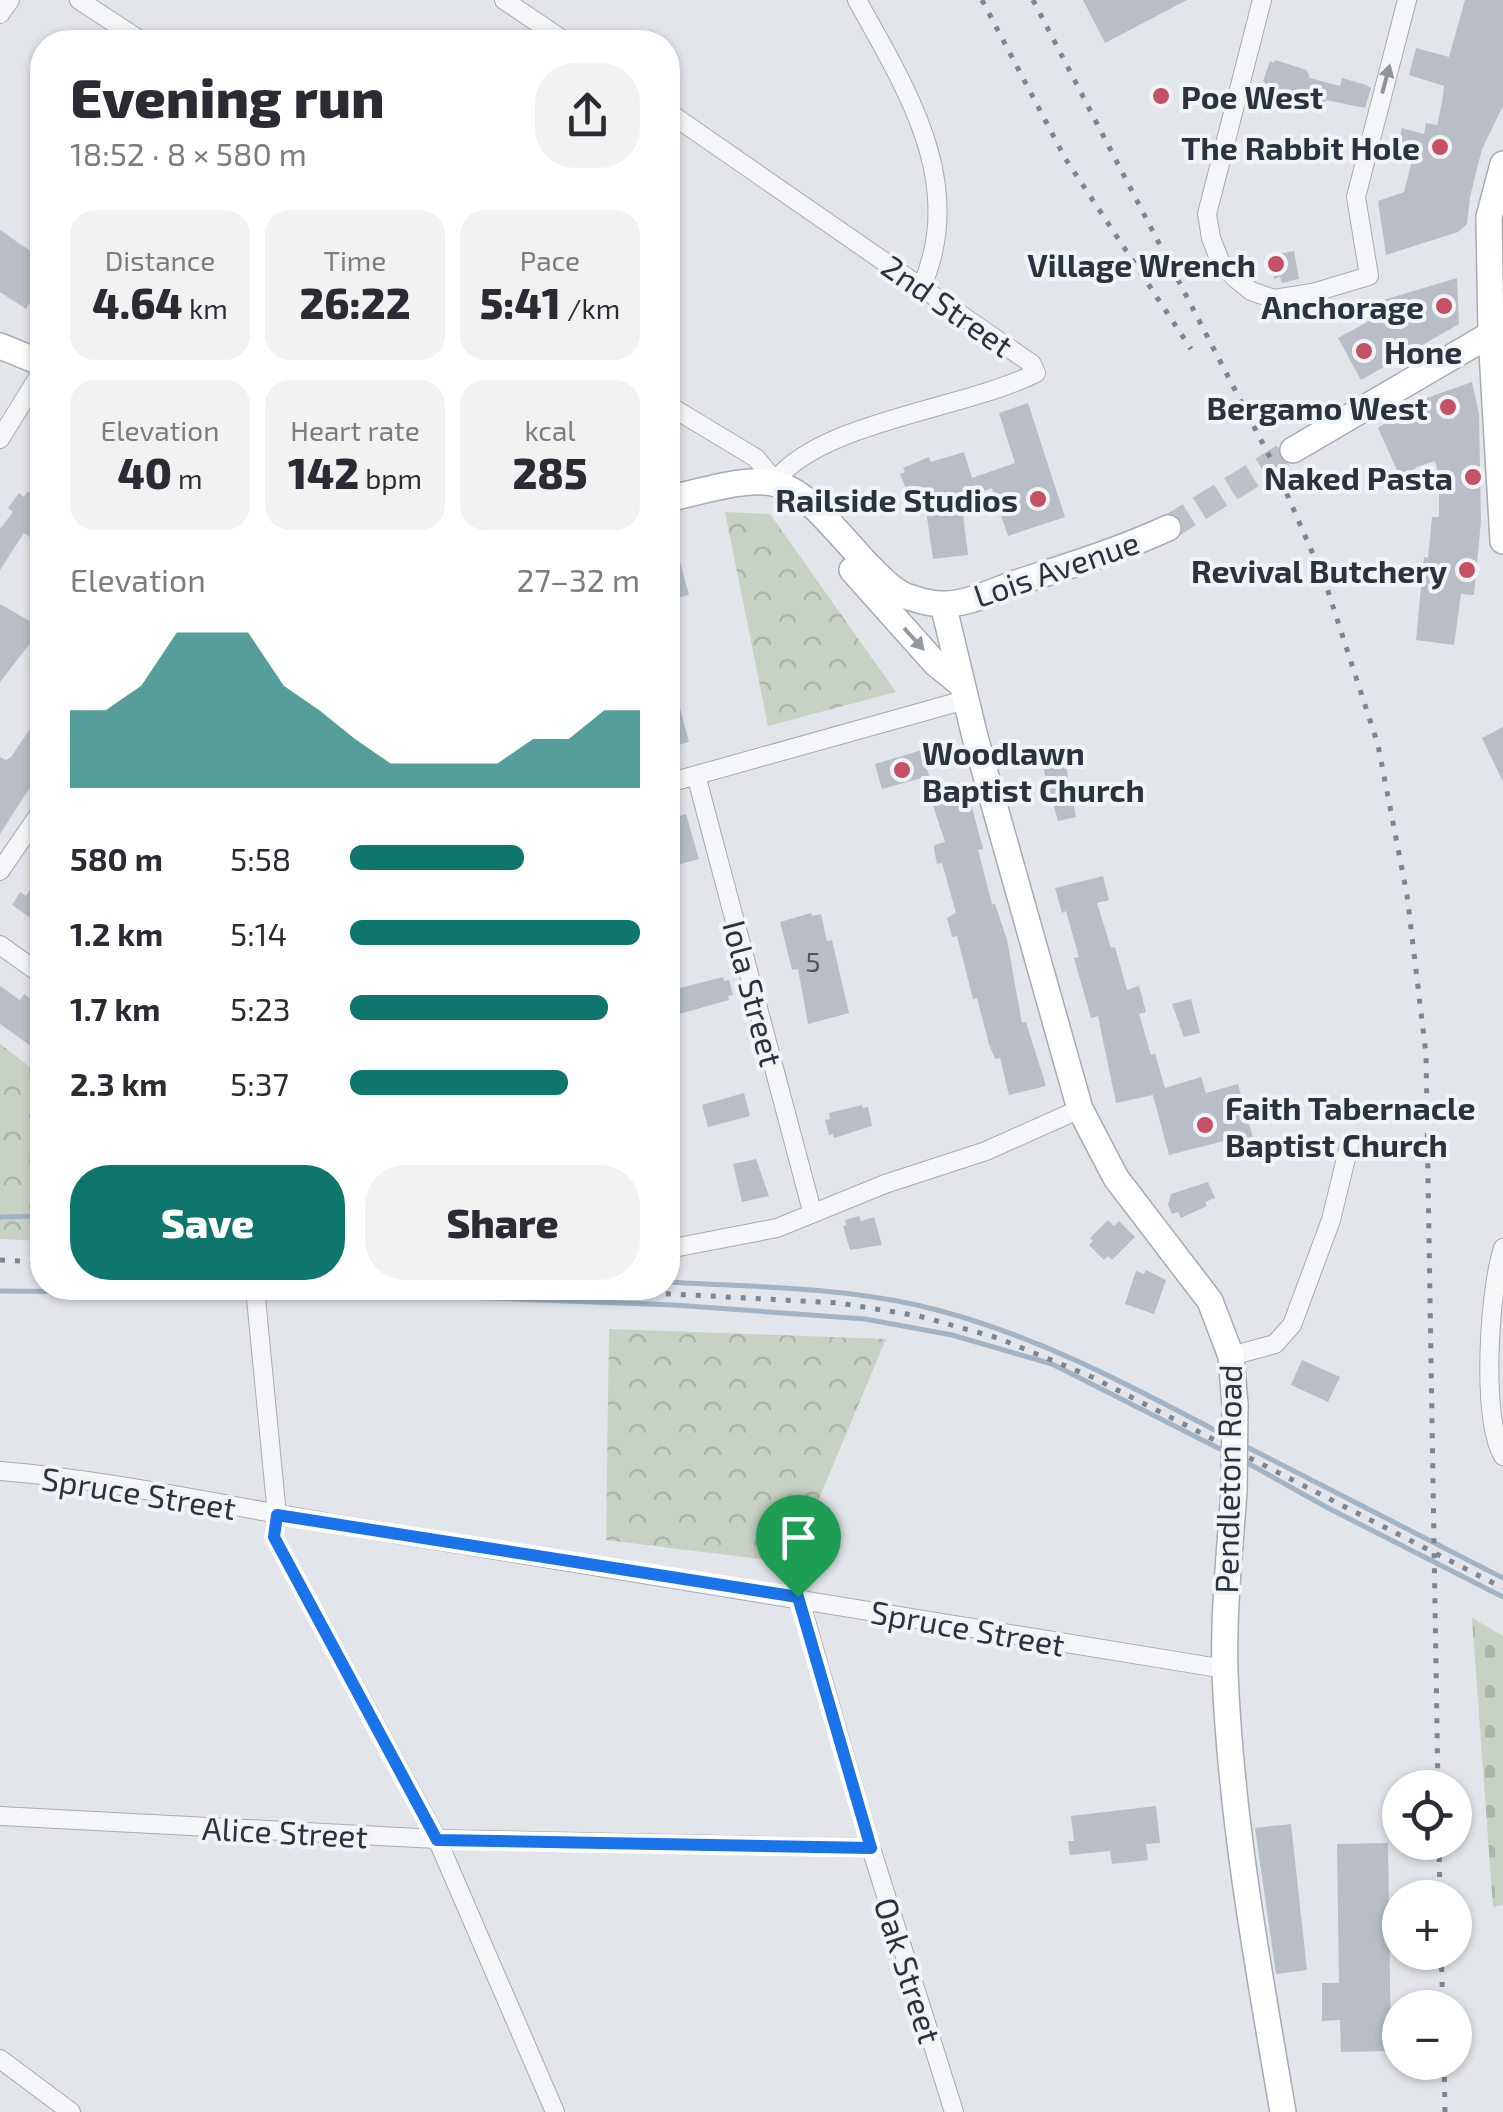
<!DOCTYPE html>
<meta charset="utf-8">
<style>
body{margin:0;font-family:"Exo 2",sans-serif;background:#f2f2f3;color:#2b2b33;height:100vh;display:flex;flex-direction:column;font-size:38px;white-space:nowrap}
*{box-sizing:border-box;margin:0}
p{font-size:32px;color:#7c7c81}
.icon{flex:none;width:55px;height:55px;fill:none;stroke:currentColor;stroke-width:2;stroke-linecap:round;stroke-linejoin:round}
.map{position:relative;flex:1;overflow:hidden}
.details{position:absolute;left:30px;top:30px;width:650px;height:1270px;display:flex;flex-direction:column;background:#fff;border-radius:40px;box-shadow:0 2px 8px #0004}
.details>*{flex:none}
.tools{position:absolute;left:1382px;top:1770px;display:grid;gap:20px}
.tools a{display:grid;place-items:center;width:90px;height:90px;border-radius:50%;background:#fff;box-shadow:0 2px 8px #0004;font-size:50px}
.pin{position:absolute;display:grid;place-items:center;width:85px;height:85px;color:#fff;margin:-102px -42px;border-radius:50% 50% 50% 0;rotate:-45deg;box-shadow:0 0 10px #0007}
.pin .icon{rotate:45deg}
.round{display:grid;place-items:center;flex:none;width:105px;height:105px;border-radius:40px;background:#f2f2f3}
.overview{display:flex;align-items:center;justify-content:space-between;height:170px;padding:0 40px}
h1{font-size:55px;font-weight:800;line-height:75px}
.stats{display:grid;grid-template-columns:repeat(3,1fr);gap:15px;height:170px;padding:10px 40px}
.stats div{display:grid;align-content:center;border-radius:25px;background:#f2f2f3;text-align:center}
.stats b{font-size:42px;font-weight:800}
.stats small{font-size:28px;font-weight:400}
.stats p{font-size:28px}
.chart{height:280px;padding:20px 40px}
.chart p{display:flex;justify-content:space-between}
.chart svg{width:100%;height:180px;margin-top:10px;fill:#0f766e;opacity:.7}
.cta{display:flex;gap:20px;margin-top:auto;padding:20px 40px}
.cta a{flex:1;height:115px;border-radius:40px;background:#0f766e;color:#fff;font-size:40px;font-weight:800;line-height:115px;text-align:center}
.cta a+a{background:#f2f2f3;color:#2b2b33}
ul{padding:0 40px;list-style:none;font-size:32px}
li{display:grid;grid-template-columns:160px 120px 1fr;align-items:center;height:75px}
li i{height:25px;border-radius:12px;background:#0f766e}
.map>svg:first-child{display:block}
.forest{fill:url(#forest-crowns)}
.cemetery{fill:url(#cemetery-stones)}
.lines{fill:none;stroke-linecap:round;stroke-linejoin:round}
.stream{stroke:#a0b4c6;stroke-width:5}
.building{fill:#b9bec6}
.secondary-tunnel{stroke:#bdc1c7;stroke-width:25;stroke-dasharray:25 12;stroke-linecap:butt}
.street-casing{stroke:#a7acb3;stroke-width:20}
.secondary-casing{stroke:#a7acb3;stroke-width:28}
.street{stroke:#f4f6f8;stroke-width:18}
.secondary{stroke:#fff;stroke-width:25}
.rail{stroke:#7c8592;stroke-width:5;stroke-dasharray:5 10;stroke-linecap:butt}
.secondary-bridge-casing{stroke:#a7acb3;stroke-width:28;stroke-linecap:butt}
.secondary-bridge{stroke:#fff;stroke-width:25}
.oneway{fill:#90949c}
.oneway2{fill:#9599a0}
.route-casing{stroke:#fff;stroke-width:20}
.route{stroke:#1a73e8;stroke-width:12}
.poi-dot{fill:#c45166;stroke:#f1f4f7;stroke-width:4}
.labels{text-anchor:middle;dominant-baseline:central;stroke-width:8;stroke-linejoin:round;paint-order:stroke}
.number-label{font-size:28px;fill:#4e5662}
.poi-label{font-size:32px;font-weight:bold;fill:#2b3340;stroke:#f1f4f7;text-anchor:end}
.street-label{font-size:32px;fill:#2b3340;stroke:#f1f4f7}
</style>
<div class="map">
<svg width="1503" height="2112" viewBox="0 0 1503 2112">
<defs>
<pattern id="forest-crowns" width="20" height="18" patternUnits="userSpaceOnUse" patternTransform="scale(2.5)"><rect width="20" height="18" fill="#c8d2c4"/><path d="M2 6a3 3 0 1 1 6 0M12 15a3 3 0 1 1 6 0" fill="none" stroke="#acb5a9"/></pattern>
<pattern id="cemetery-stones" width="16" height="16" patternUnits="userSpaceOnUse" patternTransform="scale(2.5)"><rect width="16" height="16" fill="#c8d2c4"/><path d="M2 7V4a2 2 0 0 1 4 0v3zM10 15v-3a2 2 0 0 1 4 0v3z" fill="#acb5a9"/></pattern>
</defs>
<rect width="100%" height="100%" fill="#e2e5e9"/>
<path class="forest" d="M725,512L770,514L896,692L768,726Z
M0,1044L42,1076V1241L0,1239Z
M609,1329L886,1339L792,1563L606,1540Z"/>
<path class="cemetery" d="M1472,1618L1503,1636V1905L1493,1907Z"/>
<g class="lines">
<path class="stream" d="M0,1217L42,1216
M668,1282C751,1287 836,1287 917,1305C1026,1330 1126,1383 1224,1435
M0,1291L245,1293
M269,1295L301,1291L674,1305L865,1319L952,1335L1052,1364L1228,1453
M1243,1445L1503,1578
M1242,1460L1330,1509L1503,1597"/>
</g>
<path class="building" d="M1083,0H1187L1105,43Z
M1465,0H1503V106L1482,149L1470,197L1467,224L1458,232L1386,255L1378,201L1404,192L1415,149L1398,145L1402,128L1424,134L1426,123L1437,125L1442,103L1444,86L1409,75L1416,48L1449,57Z
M1275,60L1307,70L1310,78L1340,86L1342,78L1366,85L1371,88L1365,108L1326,100L1325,103L1267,85L1263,81L1270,61L1274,63Z
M0,230L42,259V284L26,309L0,292Z
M1294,251L1299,279L1282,283L1280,277L1274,279L1269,256Z
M1457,278L1459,324L1361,380L1338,338L1371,320L1367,305Z
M1472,382L1479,414L1481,521L1474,595L1461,594L1454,645L1416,640L1424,557L1428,558L1432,517H1439V477L1435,461L1417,467L1401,479L1378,428L1418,401Z
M1028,403L1065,517L1008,536L992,488L961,498L968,555L933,559L925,503L914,508L900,474L905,472L903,468L929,457L931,462L964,452L972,478L1015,463L999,413Z
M28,491L42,502L34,515L42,521V546L24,533L0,570V529L13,512L8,508L19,493L24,497Z
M672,533L689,595L668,600V534Z
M0,604L42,628L0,682Z
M668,678H672L689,742L670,747Z
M42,711V779L35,792L29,789L0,834V757L6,760L11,757Z
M1503,727V782L1482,738Z
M922,750L929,776L882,789L875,764Z
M1063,751L1076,817L1058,821L1043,767L1046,766L1044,756Z
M959,782L961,790L967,789L983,849L978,850L992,904H995L1007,940L1022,1023L1026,1022L1046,1086L1009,1095L1000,1058L995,1059L989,1044L977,998L973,999L957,936L952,937L947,918L956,913L942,863L937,864L934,849L935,845L945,842L927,788Z
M686,814L699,859L670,867L668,819Z
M42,872V926L12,905L20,892L26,896Z
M1103,876L1109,900L1097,903L1111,948L1115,947L1127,990L1139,986L1146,1012L1139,1014L1151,1055L1155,1054L1165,1088L1201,1077L1206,1093L1238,1084L1253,1138L1225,1146L1224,1141L1169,1155L1153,1095L1116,1103L1098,1016L1091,1018L1074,958L1079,957L1066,911L1062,913L1055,888Z
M811,913L812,916L821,914L827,941L832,940L849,1013L808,1024L798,969L792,970L780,922Z
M723,977L724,981L729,980L733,995L728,996L729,1000L679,1014L672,990Z
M0,986L20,1000L24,994L37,1003L34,1008L42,1014V1054L0,1024Z
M1191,999L1200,1033L1184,1037L1172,1004Z
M744,1093L750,1116L708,1127L702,1105Z
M862,1105L863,1108L868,1107L872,1126L834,1138L833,1134L829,1135L825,1120L830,1119L829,1113Z
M756,1159L769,1196L742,1202L733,1164Z
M1208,1182L1215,1198L1205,1202L1207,1206L1181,1218L1178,1212L1172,1214L1168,1205L1171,1194Z
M859,1216L861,1221L874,1217L882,1245L850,1250L843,1226L846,1225L845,1220Z
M1108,1220L1114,1226L1119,1221L1135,1237L1112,1260L1108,1256L1104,1260L1089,1245L1093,1241L1090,1238Z
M1146,1270L1166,1280L1154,1314L1125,1304L1136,1271L1144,1274Z
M1302,1360L1340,1377L1328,1402L1291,1385Z
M1156,1806L1160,1843L1146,1844L1148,1860L1112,1864L1110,1851L1070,1855L1068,1841H1074L1071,1816Z
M1291,1824L1307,1970L1276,1974L1255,1828Z
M1388,1843L1391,2051L1341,2052L1340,2020L1322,2021V1983H1339L1337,1844Z"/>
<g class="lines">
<path class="secondary-tunnel" d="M1168,528L1293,450"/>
<defs>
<path id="street" d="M79,0L143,42
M504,0L566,42
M857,0C906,89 968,184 921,288
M1262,0L1207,214L1211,238L1220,261L1235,278L1251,291L1274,299L1312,293L1369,276L1356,197L1407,0
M0,14L10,0
M668,112L1032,364L1036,373C965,409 822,421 775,481L756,458L668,405
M0,439L42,371
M696,775L812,1211
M668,783L965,700
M0,871L42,810
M0,945L42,975
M1503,1248C1489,1291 1481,1418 1503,1456
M668,1249L777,1228L885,1184L986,1151L1080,1109
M255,1288L277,1515L274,1537L437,1839L555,2112
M1231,1356L1275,1344L1292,1325L1331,1220L1350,1142
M0,1471C123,1481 244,1510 366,1529C653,1574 939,1623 1225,1669
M799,1597L871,1848L954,2112
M0,1816L437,1839L871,1848
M0,2059L71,2112"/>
<path id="secondary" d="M1503,164L1489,217L1491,334L1503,541
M0,346L42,363
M1293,450L1491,334
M668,499C786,469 784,471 864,561C877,574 894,594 912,598C921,601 933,604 942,604C967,605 993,591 1016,583C1068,566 1118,551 1168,528
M852,570L935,663L962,685
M943,604L975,737L1080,1109L1116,1178L1210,1301L1231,1356L1235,1405
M1234,1490C1230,1550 1223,1612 1225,1673C1231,1820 1258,1967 1283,2112"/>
</defs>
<use href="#street" class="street-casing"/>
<use href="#secondary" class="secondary-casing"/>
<use href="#street" class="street"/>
<use href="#secondary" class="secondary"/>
<path class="rail" d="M982,0L1065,158L1191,349
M1033,0L1277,471L1325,582L1378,745L1407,895L1426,1054L1438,1788
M0,1260L42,1262
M561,1288L839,1303L919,1316L998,1338L1092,1377L1503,1588
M1439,1842L1440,1898
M1441,1952L1443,2008
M1444,2062L1445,2112"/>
<defs>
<path id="secondary-bridge" d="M1234,1490L1235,1405"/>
</defs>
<use href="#secondary-bridge" class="secondary-bridge-casing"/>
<use href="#secondary-bridge" class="secondary-bridge"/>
</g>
<defs><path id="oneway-solid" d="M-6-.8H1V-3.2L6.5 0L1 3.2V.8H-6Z" transform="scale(2.5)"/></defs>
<use class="oneway" href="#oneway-solid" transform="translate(1386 79) rotate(-75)"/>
<use class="oneway2" href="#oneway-solid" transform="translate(914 639) rotate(48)"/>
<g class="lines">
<defs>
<path id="route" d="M277,1515L798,1597L871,1848L437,1840L274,1537Z"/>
</defs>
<use href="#route" class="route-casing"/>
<use href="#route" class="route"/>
</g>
<g class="poi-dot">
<circle cx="1161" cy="96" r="10"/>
<circle cx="1440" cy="147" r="10"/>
<circle cx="1276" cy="264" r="10"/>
<circle cx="1444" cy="306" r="10"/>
<circle cx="1364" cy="351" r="10"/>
<circle cx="1448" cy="407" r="10"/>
<circle cx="1473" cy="477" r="10"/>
<circle cx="1038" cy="499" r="10"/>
<circle cx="1467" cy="570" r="10"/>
<circle cx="902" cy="770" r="10"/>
<circle cx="1205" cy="1125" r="10"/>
</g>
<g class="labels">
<g class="number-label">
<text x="813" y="961">5</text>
</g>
<g class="poi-label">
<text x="1181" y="96" text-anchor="start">Poe West</text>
<text x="1420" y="147">The Rabbit Hole</text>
<text x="1256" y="264">Village Wrench</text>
<text x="1424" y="306">Anchorage</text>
<text x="1384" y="351" text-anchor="start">Hone</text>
<text x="1428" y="407">Bergamo West</text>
<text x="1453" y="477">Naked Pasta</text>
<text x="1018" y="499">Railside Studios</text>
<text x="1447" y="570">Revival Butchery</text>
<text x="922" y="752" text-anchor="start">Woodlawn<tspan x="922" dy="37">Baptist Church</tspan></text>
<text x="1225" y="1107" text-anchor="start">Faith Tabernacle<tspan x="1225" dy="37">Baptist Church</tspan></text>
</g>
<g class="street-label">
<text transform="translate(948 305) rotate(35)">2nd Street</text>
<text transform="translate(1056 568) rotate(-19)">Lois Avenue</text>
<text transform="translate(754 993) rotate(75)">Iola Street</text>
<text transform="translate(1227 1479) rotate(-89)">Pendleton Road</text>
<text transform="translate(139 1492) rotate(9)">Spruce Street</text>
<text transform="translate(968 1627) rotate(10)">Spruce Street</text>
<text transform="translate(285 1831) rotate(3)">Alice Street</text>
<text transform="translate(909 1970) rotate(72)">Oak Street</text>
</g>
</g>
</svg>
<div class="tools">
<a><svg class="icon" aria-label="locate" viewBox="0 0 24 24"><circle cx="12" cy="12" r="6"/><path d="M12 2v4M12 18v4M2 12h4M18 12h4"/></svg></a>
<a>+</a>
<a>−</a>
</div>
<div class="pin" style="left:798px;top:1597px;background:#1e9e55"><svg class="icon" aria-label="arrive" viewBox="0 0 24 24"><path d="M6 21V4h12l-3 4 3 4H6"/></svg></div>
<section class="details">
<div class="overview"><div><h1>Evening run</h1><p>18:52 · 8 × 580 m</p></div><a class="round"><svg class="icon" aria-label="share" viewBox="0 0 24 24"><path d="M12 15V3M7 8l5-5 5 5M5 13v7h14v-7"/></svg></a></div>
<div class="stats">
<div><p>Distance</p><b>4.64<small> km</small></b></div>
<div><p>Time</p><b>26:22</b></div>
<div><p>Pace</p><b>5:41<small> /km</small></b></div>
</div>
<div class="stats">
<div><p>Elevation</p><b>40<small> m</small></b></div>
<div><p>Heart rate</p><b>142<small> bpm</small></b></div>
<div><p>kcal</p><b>285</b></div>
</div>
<div class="chart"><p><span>Elevation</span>27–32 m</p>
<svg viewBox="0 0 160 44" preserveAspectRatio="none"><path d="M0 44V25L10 25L20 19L30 6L40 6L50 6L60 19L70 25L80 32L90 38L100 38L110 38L120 38L130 32L140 32L150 25L160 25V44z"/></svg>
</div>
<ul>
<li><b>580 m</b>5:58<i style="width:60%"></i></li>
<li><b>1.2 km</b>5:14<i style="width:100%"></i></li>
<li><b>1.7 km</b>5:23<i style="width:89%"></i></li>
<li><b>2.3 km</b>5:37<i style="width:75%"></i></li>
</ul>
<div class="cta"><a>Save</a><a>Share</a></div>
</section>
</div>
